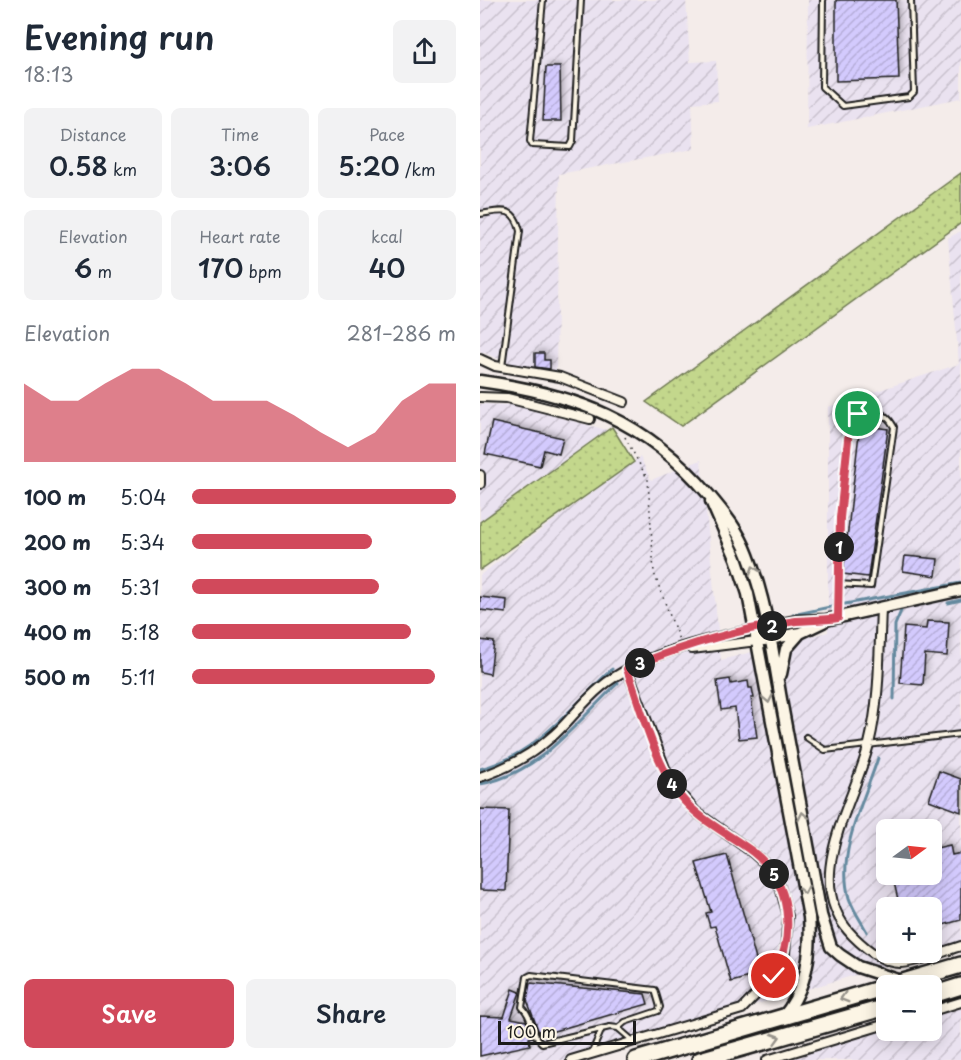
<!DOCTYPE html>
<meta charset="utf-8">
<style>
body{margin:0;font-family:"Playpen Sans",sans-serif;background:#f2f2f3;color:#1f2937;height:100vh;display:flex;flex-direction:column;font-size:22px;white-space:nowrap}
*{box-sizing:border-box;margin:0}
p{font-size:20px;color:#747a83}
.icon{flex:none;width:33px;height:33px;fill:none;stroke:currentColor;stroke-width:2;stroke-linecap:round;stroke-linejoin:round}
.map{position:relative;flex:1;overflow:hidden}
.side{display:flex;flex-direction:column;background:#fff;width:480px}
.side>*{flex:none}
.needle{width:39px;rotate:75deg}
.controls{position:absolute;left:396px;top:819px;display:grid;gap:12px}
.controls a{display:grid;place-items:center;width:66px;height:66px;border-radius:9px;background:#fff;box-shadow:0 3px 15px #0003;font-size:30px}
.scale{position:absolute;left:18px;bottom:15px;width:138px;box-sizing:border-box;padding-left:6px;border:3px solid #1c1c1c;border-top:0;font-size:16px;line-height:21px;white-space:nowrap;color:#1c1c1c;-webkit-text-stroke:4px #fcf5e5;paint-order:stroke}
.pin{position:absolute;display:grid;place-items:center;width:51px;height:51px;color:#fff;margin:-26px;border:3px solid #fff;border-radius:50%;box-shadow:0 2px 6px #0007}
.km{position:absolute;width:30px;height:30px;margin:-15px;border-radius:50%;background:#222;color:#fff;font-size:16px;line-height:30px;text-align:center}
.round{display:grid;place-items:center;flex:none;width:63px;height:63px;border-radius:9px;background:#f2f2f3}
.headline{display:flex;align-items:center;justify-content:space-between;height:102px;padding:0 24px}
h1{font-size:33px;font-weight:600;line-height:45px}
.figures{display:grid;grid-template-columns:repeat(3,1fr);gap:9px;height:102px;padding:6px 24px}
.figures div{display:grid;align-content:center;border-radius:9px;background:#f2f2f3;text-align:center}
.figures b{font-size:26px;font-weight:600}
.figures small{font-size:16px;font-weight:400}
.figures p{font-size:16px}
.chart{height:168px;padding:12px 24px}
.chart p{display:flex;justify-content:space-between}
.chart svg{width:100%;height:108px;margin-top:6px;fill:#d1495b;opacity:.7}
.button{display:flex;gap:12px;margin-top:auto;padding:12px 24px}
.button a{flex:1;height:69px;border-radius:9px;background:#d1495b;color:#fff;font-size:24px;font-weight:600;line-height:69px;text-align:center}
.button a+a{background:#f2f2f3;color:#1f2937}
ul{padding:0 24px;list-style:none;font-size:20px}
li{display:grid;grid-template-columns:96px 72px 1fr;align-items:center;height:45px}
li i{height:15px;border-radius:8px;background:#d1495b}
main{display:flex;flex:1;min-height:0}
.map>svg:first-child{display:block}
.industrial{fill:url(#industrial-furrows);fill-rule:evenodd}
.green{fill:url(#green-dots);stroke:#707a54;stroke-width:1.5}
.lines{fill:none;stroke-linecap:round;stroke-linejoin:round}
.stream{stroke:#658a9f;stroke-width:3}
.building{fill:url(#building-hatch);stroke:#1c1c1c;stroke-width:1.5;filter:url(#shadow)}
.lane-casing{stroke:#1c1c1c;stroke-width:8}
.street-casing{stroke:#1c1c1c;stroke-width:12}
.secondary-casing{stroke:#1c1c1c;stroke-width:15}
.highway-casing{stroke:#1c1c1c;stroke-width:20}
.path{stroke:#1c1c1c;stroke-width:1.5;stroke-dasharray:1.5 4.5;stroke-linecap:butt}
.lane{stroke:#fcf5e5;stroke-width:4}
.street{stroke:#fcf5e5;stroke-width:8}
.secondary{stroke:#fcf5e5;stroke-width:10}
.highway{stroke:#fcf5e5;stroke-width:15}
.oneway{stroke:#97938b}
.route-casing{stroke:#fff;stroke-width:12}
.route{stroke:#d1495b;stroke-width:8}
</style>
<main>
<section class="side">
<div class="headline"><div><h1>Evening run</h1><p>18:13</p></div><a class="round"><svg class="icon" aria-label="share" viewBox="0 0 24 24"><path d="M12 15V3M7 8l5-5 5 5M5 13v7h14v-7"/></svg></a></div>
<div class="figures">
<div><p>Distance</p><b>0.58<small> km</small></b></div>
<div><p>Time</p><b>3:06</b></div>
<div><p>Pace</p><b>5:20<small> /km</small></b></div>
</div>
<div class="figures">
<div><p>Elevation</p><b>6<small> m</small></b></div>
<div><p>Heart rate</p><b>170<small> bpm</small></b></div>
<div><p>kcal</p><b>40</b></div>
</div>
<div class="chart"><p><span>Elevation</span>281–286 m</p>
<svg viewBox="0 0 160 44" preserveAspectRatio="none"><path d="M0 44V12L10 19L20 19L30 12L40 6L50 6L60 12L70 19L80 19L90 19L100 25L110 32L120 38L130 32L140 19L150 12L160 12V44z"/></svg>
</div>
<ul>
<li><b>100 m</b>5:04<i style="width:100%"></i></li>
<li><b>200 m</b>5:34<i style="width:68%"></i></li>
<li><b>300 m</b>5:31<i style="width:71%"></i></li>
<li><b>400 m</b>5:18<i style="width:83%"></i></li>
<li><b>500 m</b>5:11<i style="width:92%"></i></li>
</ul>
<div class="button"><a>Save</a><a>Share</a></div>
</section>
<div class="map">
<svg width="481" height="1060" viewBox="0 0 481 1060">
<defs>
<pattern id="industrial-furrows" width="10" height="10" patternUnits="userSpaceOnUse" patternTransform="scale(1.5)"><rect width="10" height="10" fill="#eae2f0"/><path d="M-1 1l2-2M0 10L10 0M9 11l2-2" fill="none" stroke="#c8c1cd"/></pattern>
<pattern id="green-dots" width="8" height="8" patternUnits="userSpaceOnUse" patternTransform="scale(1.5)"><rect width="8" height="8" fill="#c3d78c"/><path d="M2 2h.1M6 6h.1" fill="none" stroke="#a7b878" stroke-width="1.8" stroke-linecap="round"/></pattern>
<pattern id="building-hatch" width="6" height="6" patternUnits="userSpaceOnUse" patternTransform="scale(1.5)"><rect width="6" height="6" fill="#d3cafd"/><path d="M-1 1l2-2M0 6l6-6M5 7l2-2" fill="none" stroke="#b5add8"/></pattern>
<filter id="shadow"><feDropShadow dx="2.5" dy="-2.5" stdDeviation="3" flood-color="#0004"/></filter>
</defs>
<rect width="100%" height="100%" fill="#f4ecea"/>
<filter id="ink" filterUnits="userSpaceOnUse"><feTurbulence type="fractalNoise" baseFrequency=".0167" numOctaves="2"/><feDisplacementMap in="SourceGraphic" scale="12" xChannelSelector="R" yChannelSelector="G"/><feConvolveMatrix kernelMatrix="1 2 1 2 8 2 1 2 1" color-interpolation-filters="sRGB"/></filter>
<g filter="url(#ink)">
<path class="industrial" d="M0,0H206L210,62L236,61L238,101L212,103L214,149L79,174L76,372L28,363L0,351Z
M328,0H481V98L327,129Z
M481,231V942L452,952V908H406V952L450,953L86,1060H0V575L160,457L171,480L221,460L241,660L348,632V407L479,364L468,238ZM406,830H452V874H406Z
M0,404L32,405L127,430L0,522Z
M481,1008V1060H307L406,1030H452V1017Z"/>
<path class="green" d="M481,173V223L201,426L166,402Z
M132,427L154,462L0,570V522Z"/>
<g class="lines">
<path class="stream" d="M468,603L481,600
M365,604L481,583
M313,615L350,607
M414,699L415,625L421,611
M0,769C57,755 91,707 132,669
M0,784C60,774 96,722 138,683
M387,932C381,921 373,910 369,898C356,853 384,801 398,758"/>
</g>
<path class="building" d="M356,0H416L419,79L356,81Z
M66,67H80L81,121H63Z
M55,353H64V360H70V369L55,367Z
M12,422L83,438L79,454L64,450L60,466L5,454Z
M380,425L408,429L388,577L363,574Z
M425,556L458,559L456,576L423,571Z
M0,597L27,600L26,613L0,610Z
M447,621L469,622L467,656L445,654L443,685L420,683L424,627L446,629Z
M0,640L14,642L10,674L0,672Z
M250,679L251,684L268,681L269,688H272L274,698H271L277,737L259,739L255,708L241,710L237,681Z
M459,771L481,779V812L449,800Z
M0,809L29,810L26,891L0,890Z
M470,845L472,855L481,853V920L452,928V908H420L412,874H452V849Z
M247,855L280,974L251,982L235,926L230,927L226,913L231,912L216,863Z
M50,983L165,994L168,1004L60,1035L47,1000Z
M33,989L40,992L31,1018L46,1021L52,1037L49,1038L50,1045L0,1056V1016L24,1017Z"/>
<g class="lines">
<defs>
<path id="lane" d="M63,0L50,141L52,145L90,147L93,141L101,0
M343,0L342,87L363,106L429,97L434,92L431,0
M0,214C22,211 34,205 40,231L22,367
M358,615L360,517L370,420C385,406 405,409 414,427L391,586L358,584
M326,737L345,750L481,734
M138,1028L145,1022L178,1011L180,1007L175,990L51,975L47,977L42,1007C54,1018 50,1034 62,1043L130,1027L138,1028L153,1041
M112,1052L121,1031"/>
<path id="street" d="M0,359L15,366L80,377L144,402
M0,397L27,398L110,419
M0,475V484
M401,608C399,654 400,699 389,744C374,804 319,882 373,936C384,947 403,963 420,963C436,963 464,951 481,946
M212,649L277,641
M0,777C28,768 53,754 75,734C91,719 104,701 121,687C159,655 226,639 275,629
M452,1011L481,1002
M91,1060L262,1009L294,976L305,953L308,916L300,887L291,869L272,852L216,812L190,781L147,669
M287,1060L406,1024"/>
<path id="secondary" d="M0,381C95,394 166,420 229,495C245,514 259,531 268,555C287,603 293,654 302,705C315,775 328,845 341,915L351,947L360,955L378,967L421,981
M231,501L256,558L268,594L329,917C332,953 326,989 303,1017
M281,628L317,621L346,620L481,590
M284,640L320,633L343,622
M301,674L306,649L320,633"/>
<path id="highway" d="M452,995L481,986
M156,1060L481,965
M220,1060L406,1007"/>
</defs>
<use href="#lane" class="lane-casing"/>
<use href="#street" class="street-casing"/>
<use href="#secondary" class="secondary-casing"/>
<use href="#highway" class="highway-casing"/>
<path class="path" d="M145,437L168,480L174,573L199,640"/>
<use href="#lane" class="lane"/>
<use href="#street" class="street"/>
<use href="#secondary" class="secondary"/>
<use href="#highway" class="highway"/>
</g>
<defs><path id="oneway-chevron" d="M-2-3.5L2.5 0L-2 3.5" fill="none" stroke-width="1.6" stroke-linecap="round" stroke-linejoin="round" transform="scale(1.5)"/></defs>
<g class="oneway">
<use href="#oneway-chevron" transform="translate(274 570) rotate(-109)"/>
<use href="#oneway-chevron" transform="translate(288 699) rotate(79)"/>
<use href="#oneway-chevron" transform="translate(323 816) rotate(-101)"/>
<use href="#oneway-chevron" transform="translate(324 890) rotate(79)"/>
<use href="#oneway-chevron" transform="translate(364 998) rotate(164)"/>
<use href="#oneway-chevron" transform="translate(296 1038) rotate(-16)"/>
</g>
</g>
<g class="lines" filter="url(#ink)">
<defs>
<path id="route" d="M294,976C316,934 312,883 273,852C248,833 220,821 200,796C175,763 161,709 147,669C200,646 259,629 316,621C330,620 344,620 358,618L360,518L370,420L378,414"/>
</defs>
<use href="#route" class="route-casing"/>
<use href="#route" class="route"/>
</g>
</svg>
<div class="controls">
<a><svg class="needle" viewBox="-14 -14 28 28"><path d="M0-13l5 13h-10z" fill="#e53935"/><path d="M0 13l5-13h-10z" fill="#747a83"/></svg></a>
<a>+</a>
<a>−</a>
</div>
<div class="scale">100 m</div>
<div class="pin" style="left:378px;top:414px;background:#1e9e55"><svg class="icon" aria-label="arrive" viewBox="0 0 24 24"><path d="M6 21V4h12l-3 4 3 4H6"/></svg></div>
<div class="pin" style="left:294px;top:976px;background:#d93025"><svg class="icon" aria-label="check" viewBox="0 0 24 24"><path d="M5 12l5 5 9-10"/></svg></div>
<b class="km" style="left:359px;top:547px">1</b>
<b class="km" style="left:292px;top:626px">2</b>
<b class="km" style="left:160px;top:663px">3</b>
<b class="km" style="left:192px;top:784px">4</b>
<b class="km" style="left:294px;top:874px">5</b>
</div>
</main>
